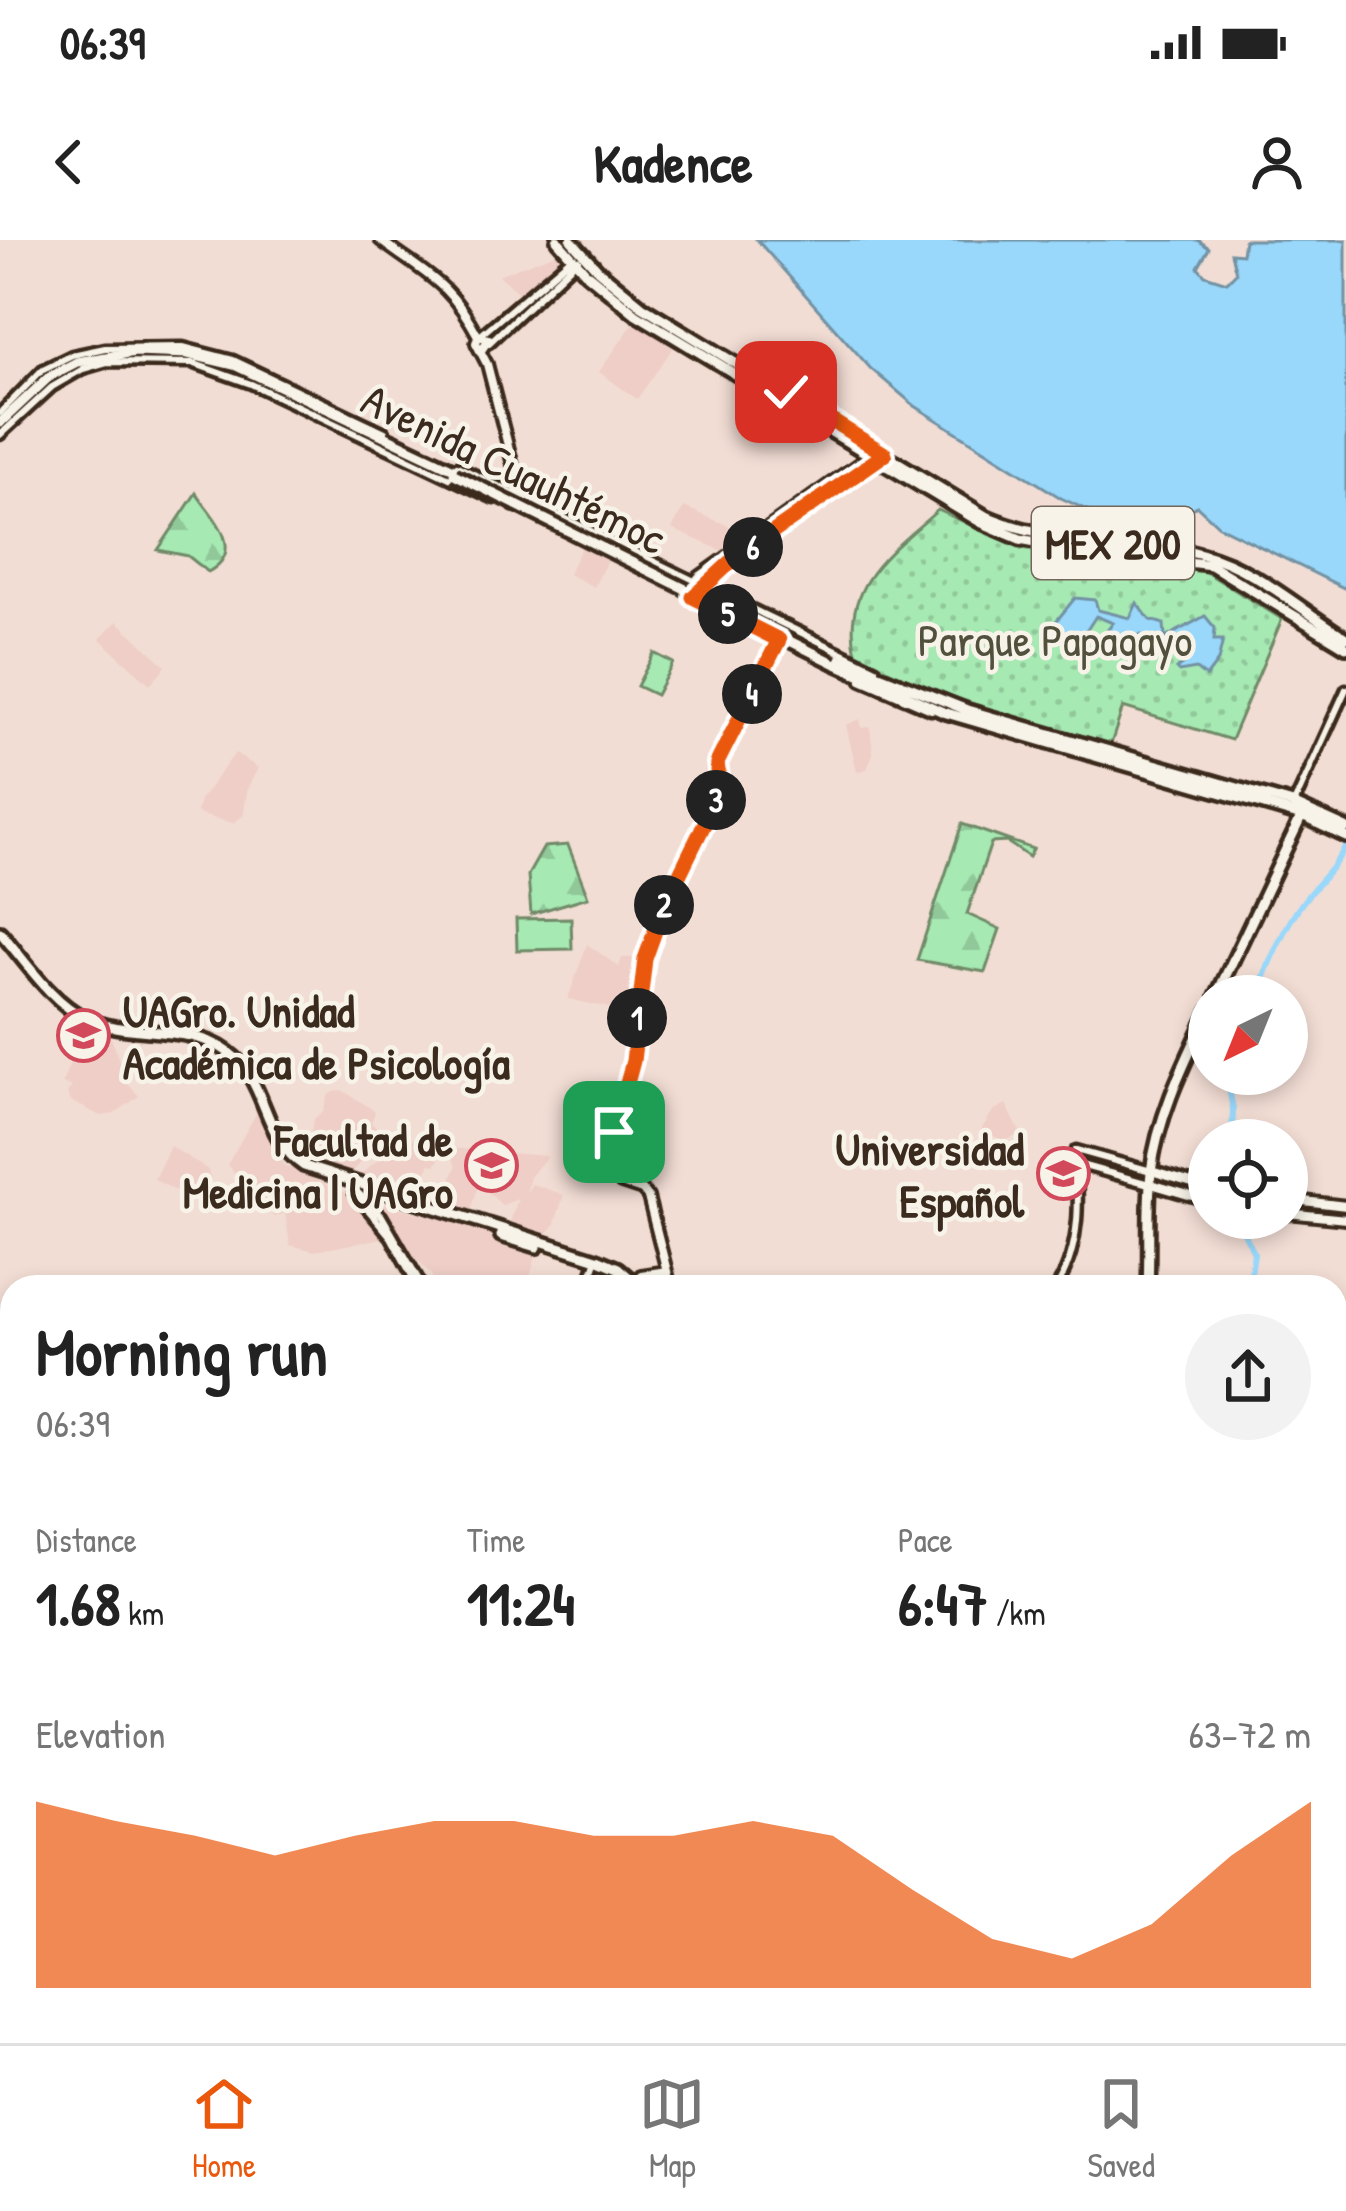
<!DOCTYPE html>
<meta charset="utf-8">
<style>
body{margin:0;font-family:"Patrick Hand",sans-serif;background:#f2f2f2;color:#222;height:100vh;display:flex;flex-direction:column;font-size:45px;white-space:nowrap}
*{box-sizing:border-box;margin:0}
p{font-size:39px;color:#767676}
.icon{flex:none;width:66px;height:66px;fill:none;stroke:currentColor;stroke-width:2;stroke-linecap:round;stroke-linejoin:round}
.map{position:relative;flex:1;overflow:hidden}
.drawer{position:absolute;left:0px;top:1035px;width:1347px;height:768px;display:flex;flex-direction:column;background:#fff;border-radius:36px 36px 0 0;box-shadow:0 6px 18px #0003}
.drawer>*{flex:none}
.needle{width:78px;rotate:223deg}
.tools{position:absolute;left:1188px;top:735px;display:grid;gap:24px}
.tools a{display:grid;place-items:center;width:120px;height:120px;border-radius:50%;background:#fff;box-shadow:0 6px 18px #0003;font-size:60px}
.pin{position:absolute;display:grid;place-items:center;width:102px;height:102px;color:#fff;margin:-51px;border-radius:24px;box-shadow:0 6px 18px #0006}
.km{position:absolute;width:60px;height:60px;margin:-30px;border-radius:50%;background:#222;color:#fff;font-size:33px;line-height:60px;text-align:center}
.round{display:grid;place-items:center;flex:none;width:126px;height:126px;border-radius:63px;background:#f2f2f2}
.overview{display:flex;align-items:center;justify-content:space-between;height:204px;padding:0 36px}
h1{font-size:66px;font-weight:700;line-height:90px}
.stats{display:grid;grid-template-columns:repeat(3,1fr);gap:18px;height:204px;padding:12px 36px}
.stats div{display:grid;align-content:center}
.stats b{font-size:60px;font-weight:700}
.stats small{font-size:33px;font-weight:400}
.stats p{font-size:33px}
.chart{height:336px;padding:24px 36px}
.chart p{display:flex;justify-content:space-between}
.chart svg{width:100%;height:216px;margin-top:12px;fill:#ea580c;opacity:.7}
.status{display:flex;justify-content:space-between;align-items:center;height:84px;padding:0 60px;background:#fff;direction:ltr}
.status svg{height:33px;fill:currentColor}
header{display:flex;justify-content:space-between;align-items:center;height:156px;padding:0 36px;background:#fff;font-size:54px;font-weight:700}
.menu{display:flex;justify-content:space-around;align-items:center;height:168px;border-top:3px solid #e0e0e0;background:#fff;font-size:33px;color:#767676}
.menu a{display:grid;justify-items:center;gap:6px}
.menu .active{color:#ea580c}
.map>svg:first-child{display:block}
.built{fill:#eecec6}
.grass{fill:url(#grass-dots);stroke:#708a68;stroke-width:3}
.forest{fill:url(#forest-firs);stroke:#708a68;stroke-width:3}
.garden{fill:#a6e9b3;stroke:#708a68;stroke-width:3}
.water{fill:#99d8fb;stroke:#7392a3;stroke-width:3}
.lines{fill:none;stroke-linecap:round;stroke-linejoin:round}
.stream{stroke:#7392a3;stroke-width:3}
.canal{stroke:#99d8fb;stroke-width:6}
.tertiary-casing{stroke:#3b2a1e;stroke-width:15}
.secondary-casing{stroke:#3b2a1e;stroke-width:16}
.primary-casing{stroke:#3b2a1e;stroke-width:18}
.tertiary{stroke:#f7f3e8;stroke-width:6}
.secondary{stroke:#f7f3e8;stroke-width:8}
.primary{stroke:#f7f3e8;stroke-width:9}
.primary-bridge-casing{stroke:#3b2a1e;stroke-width:18;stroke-linecap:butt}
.primary-bridge{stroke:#f7f3e8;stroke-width:9}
.route-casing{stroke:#fff;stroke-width:24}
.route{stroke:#ea580c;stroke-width:15}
.labels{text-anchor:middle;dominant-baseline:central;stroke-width:9;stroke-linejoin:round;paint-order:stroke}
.shield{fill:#f7f3e8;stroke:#73665b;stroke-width:3}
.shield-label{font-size:42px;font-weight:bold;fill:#3b2a1e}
.street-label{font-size:45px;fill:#3b2a1e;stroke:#f7f3e8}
.park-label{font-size:45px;fill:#50503c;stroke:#f7f3e8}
.poi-label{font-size:45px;font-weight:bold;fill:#3b2a1e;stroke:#f7f3e8;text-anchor:end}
</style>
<div class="status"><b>06:39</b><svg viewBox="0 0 49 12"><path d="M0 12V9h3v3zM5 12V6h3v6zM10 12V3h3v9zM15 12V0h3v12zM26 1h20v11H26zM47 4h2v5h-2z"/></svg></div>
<header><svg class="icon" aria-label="back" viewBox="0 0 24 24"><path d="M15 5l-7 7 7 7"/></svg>Kadence<svg class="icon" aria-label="person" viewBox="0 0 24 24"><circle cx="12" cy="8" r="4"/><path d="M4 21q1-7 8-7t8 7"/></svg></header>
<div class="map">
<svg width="1346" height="1803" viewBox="0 0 1346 1803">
<defs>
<pattern id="grass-dots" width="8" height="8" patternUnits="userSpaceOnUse" patternTransform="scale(3)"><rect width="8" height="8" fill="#a6e9b3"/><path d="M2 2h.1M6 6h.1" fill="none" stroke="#90c89a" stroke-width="1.8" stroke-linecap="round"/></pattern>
<pattern id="forest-firs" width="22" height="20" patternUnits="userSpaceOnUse" patternTransform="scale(3)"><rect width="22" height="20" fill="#a6e9b3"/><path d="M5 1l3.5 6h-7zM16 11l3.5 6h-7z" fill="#90c89a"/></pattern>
</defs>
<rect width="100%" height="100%" fill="#f2ddd4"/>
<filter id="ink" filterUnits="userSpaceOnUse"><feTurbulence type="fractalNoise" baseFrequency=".00833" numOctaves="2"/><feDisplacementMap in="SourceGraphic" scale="24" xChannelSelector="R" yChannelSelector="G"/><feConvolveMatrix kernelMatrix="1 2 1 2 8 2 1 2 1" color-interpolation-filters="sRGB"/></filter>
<g filter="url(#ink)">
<path class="built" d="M561,11L569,19L525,59L498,35Z
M635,81L673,108L637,159L599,132Z
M684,267L748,294L749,296L725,312L672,289Z
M584,303L609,316L594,347L568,334Z
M117,381L166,426L150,444L100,399Z
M860,479L862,488L870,487L873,514L867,529L857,532L846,485Z
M235,513L258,528L248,547L243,576L233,583L201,575L197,572L200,560Z
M587,704L619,727L622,718H641L632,773L568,759Z
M82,793L91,797L110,795L127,843L139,856L114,874L101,876L70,861L67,852L72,847L62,843Z
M342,850L375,871L371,883L388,895L345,938L303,920L314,879L323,871L329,854Z
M1006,864L1021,894L1004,901L981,890L993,871Z
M257,872L283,925L346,953L388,997L315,1011L290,1005L285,973L274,977L227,925Z
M402,898L433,902L439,920L435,925L429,924L426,936L447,946L438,945L433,962L359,941L357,938Z
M170,906L208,930L210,938L201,965L154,939Z
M449,908L547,916L530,937L526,953L532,944L564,955L554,986L543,998L508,988L518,959L502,965L479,944L470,974L441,964L456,927Z
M371,960L539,1006L527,1047H436L431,1034L405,1007Z"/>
<path class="grass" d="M938,270L1021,308L1201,329L1282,379L1231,500L1123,467L1111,504C1022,479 937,458 856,414C840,344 891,312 938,270Z"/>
<path class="forest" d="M196,253C212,277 248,310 208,332L188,316L158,310Z
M962,584L1033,609L1029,617L1007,602L991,603L967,674L1000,689L985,732L917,720Z
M568,605L588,657L531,674L528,635L544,607Z
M0,1165L12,1185V1791H109L108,1803H0Z"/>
<path class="garden" d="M654,413L673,423L656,455L637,446Z
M571,678L572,709L517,710L516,679Z"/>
<path class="water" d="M757,0H1198L1209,8L1198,27L1205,35L1227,42L1236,33L1231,13L1242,14L1244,0H1346V349L1219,286L1197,266L1173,282L1151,286L1100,276L1061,258L915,166L871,129Z
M1075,358L1095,360L1098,370L1130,378L1137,363L1150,380L1164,384L1165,398L1205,376L1215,388L1214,400H1223L1218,421L1206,437L1196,429L1179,432L1176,429L1186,422L1189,410L1177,401L1138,422L1130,419L1138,406L1154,410L1158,405L1141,395L1135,396L1124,410L1107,406L1106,392L1113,383L1096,376L1079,402L1062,394L1053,385Z"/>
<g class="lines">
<path class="stream" d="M711,1803L720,1791"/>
<path class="canal" d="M1256,756C1269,723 1283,688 1305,659C1320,640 1335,628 1346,605
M1226,834L1233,869L1232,900
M1237,978L1254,1013L1249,1047"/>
<defs>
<path id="tertiary" d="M482,94L572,17
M489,103L578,19
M0,173L43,129L72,115L105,108L183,107L233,120L385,192
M0,195L52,147L83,129L107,122L192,123L251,144L494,259
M457,226L876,429
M861,440L931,470
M1293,566L1346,449
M1077,924L1149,944
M355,950L382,976L423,1047
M354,953L391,997L418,1047
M587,1047L597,1019
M1057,1047C1082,1004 1079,958 1076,910L1151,931
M1335,1489L1346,1506
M1048,1791L1078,1803
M734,1803L750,1791"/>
<path id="secondary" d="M380,0C426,35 449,41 478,96L476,103L487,124L520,252L514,266
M478,96L489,99L482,109
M687,352L699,337L872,214
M694,356L732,321L879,218
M1151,931L1209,948
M1151,944L1209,961
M1287,959L1346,966
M1287,973L1346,979
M632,1044L641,1035L667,1031
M671,1047L648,957L642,950L621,943L611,918L633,821L645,719L663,666L721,550L717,523L779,400
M1335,1223L1346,1222"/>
<path id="primary" d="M557,0L586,33L636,74L980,282L1020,299L1041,303L1211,325L1346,407
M571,0L598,30L642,66L984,275C1054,307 1129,295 1202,314C1254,327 1301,370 1346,398
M0,183L50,136L77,122L135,112L188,114L234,125L456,230
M836,418L967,470L1293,564L1346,588
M834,423L943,472L1302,576L1346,597
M0,692C24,719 51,762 85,778C129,799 188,782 228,812C269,842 261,897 304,926L597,1019L618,1028L640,1047
M1216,756L1304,571
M501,996L537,1007
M1148,1047C1150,1009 1147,970 1151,932C1158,875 1185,822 1209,771
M1335,1465L1346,1460"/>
</defs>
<use href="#tertiary" class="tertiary-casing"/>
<use href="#secondary" class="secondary-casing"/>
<use href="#primary" class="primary-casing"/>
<use href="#tertiary" class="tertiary"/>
<use href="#secondary" class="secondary"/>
<use href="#primary" class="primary"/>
<defs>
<path id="primary-bridge" d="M454,234L834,423"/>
</defs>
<use href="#primary-bridge" class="primary-bridge-casing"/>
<use href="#primary-bridge" class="primary-bridge"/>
</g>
</g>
<g class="lines" filter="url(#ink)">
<defs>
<path id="route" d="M614,892L633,821L645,719L664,666L721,550L717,523L779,400L693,357L732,321L885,214L786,152"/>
</defs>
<use href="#route" class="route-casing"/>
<use href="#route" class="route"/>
</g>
<defs>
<symbol id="university-ring" viewBox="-11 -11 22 22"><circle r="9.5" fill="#f7f3e8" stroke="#d1495b" stroke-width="1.5"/><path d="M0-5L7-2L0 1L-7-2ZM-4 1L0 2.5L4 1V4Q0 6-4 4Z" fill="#d1495b"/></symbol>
</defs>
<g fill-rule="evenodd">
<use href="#university-ring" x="54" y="766" width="59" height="59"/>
<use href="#university-ring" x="462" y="896" width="59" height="59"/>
<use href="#university-ring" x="1034" y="904" width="59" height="59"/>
</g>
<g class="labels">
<rect class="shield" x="1032" y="267" width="162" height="72" rx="9"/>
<g class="shield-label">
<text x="1113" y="303">MEX 200</text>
</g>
<g class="street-label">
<text transform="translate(514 228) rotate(26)">Avenida Cuauhtémoc</text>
</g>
<g class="park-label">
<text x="1055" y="399">Parque Papagayo</text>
</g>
<g class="poi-label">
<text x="123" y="770" text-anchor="start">UAGro. Unidad<tspan x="123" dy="52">Académica de Psicología</tspan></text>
<text x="453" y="899">Facultad de<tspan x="453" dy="52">Medicina | UAGro</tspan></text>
<text x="1024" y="908">Universidad<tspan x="1024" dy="52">Español</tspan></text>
</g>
</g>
</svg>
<div class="tools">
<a><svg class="needle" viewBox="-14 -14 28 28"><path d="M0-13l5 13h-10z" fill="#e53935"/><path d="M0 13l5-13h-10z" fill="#767676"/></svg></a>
<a><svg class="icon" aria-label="locate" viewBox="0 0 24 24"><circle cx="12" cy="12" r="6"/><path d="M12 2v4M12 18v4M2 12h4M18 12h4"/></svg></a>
</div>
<div class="pin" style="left:614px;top:892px;background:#1e9e55"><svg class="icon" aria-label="arrive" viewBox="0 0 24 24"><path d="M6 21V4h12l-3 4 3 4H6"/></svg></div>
<div class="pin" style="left:786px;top:152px;background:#d93025"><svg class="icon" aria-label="check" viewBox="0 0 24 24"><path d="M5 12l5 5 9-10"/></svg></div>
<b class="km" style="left:637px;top:778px">1</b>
<b class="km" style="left:664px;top:665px">2</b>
<b class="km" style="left:716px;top:560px">3</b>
<b class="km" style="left:752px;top:454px">4</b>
<b class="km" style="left:728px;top:374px">5</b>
<b class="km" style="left:753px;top:307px">6</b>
<section class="drawer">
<div class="overview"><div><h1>Morning run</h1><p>06:39</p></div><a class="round"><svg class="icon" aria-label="share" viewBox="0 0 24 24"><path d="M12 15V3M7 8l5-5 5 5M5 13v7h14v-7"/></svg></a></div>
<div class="stats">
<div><p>Distance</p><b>1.68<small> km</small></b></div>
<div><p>Time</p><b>11:24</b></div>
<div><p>Pace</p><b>6:47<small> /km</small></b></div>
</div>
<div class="chart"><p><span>Elevation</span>63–72 m</p>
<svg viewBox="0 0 160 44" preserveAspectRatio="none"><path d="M0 44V6L10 10L20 13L30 17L40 13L50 10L60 10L70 13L80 13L90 10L100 13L110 24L120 34L130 38L140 31L150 17L160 6V44z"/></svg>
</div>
</section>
</div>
<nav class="menu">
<a class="active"><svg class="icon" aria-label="home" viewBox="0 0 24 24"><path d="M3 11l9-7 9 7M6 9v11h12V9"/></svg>Home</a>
<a><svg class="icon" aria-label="map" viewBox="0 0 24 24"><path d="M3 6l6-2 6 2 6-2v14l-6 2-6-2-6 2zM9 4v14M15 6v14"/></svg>Map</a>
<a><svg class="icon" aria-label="saved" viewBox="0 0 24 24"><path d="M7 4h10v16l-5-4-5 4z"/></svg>Saved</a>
</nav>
